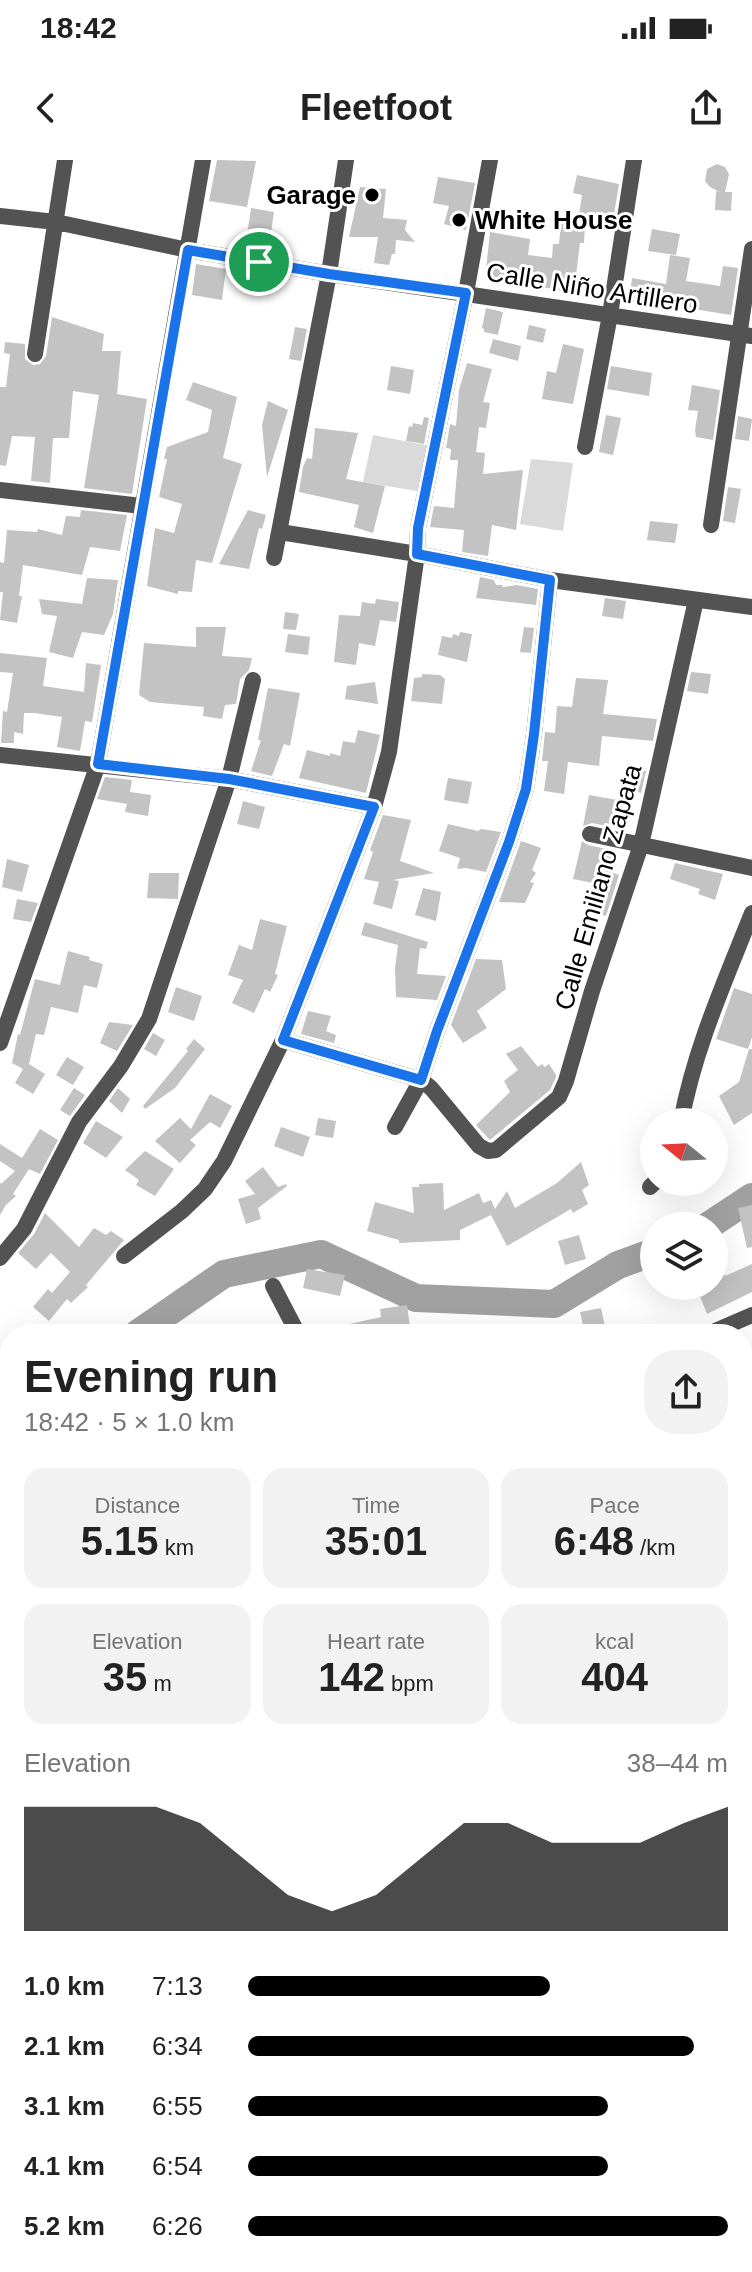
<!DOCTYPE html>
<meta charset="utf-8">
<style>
body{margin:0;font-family:Helvetica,sans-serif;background:#f2f2f2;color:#222;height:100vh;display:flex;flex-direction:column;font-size:30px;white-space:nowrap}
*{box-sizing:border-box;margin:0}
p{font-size:26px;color:#767676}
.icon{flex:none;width:44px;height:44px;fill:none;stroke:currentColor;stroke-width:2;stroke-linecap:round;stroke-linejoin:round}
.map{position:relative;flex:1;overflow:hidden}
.details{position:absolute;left:0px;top:1164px;width:752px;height:948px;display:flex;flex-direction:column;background:#fff;border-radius:32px 32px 0 0;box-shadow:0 8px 32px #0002}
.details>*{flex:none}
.needle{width:52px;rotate:288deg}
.fabs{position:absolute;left:640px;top:948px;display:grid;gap:16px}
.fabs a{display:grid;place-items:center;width:88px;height:88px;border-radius:50%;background:#fff;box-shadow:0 8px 32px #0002;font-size:40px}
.pin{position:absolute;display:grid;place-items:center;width:68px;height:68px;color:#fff;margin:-34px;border:4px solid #fff;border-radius:50%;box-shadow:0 2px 8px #0007}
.round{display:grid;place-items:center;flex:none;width:84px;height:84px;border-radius:32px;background:#f2f2f2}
.head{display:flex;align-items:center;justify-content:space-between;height:136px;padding:0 24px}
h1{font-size:44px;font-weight:700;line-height:60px}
.stats{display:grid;grid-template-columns:repeat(3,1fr);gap:12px;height:136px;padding:8px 24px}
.stats div{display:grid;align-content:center;border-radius:20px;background:#f2f2f2;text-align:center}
.stats b{font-size:40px;font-weight:700}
.stats small{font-size:22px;font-weight:400}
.stats p{font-size:22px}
.chart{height:224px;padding:16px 24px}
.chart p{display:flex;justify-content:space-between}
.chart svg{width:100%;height:144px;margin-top:8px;fill:#000;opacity:.7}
ul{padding:0 24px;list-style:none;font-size:26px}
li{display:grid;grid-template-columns:128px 96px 1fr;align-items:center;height:60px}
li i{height:20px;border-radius:10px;background:#000}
.status{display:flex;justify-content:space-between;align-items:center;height:56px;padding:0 40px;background:#fff;direction:ltr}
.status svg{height:22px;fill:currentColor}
header{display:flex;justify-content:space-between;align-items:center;height:104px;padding:0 24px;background:#fff;font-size:36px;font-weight:700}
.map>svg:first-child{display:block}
.green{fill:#dadada}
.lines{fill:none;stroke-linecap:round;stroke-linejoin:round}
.river{stroke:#a1a1a1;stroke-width:28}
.building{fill:#c3c3c3}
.minor{stroke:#535353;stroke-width:16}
.route-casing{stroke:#fff;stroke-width:16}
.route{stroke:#1a73e8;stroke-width:10}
.poi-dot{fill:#000;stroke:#fff;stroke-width:3}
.labels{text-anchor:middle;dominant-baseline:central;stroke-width:6;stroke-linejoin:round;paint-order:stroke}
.poi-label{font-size:26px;font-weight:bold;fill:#000;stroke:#fff;text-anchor:end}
.street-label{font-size:26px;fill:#000;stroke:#fff}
</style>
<div class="status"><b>18:42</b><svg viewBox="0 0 49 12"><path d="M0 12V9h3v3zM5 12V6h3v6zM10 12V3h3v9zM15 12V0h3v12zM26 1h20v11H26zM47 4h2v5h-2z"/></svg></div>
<header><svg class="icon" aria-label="back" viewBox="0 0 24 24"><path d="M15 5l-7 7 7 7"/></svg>Fleetfoot<svg class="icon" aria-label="share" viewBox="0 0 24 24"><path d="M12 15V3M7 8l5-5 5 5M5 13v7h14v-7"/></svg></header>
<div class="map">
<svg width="752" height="2112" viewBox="0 0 752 2112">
<rect width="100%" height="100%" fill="#fff"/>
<path class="green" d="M373,275L430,286L417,331L363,322Z
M531,299L573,303L563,371L520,364Z
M752,1490V2010L742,2015V1494Z
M10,1693V2102H588L570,2112H0V1697Z"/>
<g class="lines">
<path class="river" d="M708,1066L752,1037
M137,1174L224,1114L321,1094L416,1138L554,1144L618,1105L654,1092
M0,1281L10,1273"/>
</g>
<path class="building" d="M217,0L256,1L247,47L209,41Z
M717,4L725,7L729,14L725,32H732L731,51L715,50L716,31L720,32L710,27L705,21L707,9Z
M577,15L619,24L612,67L578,61L582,35L573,33Z
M438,17L475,23L466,70L444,64L449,46L433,43Z
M360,27L386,29L383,58L407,60L405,70L415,82L396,80L395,94H392L389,105L374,103L378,77H349Z
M251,48L274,52L269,86L246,83Z
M561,63L585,65L584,83H580L574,132L485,119L490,72L530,79L528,95L552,98L553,84H559Z
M652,69L680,74L676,95L648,91Z
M670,95L690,98L686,121L720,126L723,106L738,108L731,155L662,144L629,141L632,118L666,124Z
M196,104L226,109L222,140L192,135Z
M486,148L503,152L498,175L484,172V169L482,168Z
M52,157L104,174L102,191H121L117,234L147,239L132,334L84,328L99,235L73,231L69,278H53L50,323L31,321L35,277L12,276L6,306L0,305V227H6L10,194L4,193L5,182L25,184V199L33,205L40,204L46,196Z
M529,165L546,169L543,183L526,179Z
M295,167L307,169L301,201L289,199Z
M493,179L521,186L518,201L489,193Z
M563,184L584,189L573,244L542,239L547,211L556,213Z
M467,203L492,209L483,242L490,243L486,268L479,267L476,292L485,293L483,314L523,310L516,370L492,365L488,396L462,392L464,370L430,367L434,346L454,348L458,300H450L451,289L446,288L450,264L456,266L459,230Z
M391,206L414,210L410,234L387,230Z
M611,206L652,213L649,236L607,229Z
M193,222L237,237L223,298L242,304L212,403L196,400L192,432L178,431V434L147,426L155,368L174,373L182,344L159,337L167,299H164L167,287L208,272L212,250L186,240Z
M692,225L720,230L713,280L696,277L695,270L698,251L688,250Z
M268,241L288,250L267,317L262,265Z
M606,255L621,258L613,295L599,292Z
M738,256L752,259L749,281L735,279Z
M424,257L429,258L424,284L406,281L409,266L412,267L413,263L422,265Z
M315,268L358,273L346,319L385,326L373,373L354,367L359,345L299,332L303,307L307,298L312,299Z
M728,327L741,329L735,363L723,361Z
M81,350L127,355L120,391L90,387L82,415L23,405L19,436H22L17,463L0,460L3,432H0V402L4,403L7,370L37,372L38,369L62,375L66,356L80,357Z
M248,350L266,355L262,369L259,368L249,409L219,404Z
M650,361L678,364L675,383L647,380Z
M480,417L494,420L496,425H502L503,427L517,425L538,429L536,445L476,438Z
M87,418L118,420L113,454L104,475L82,472L73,498L49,492L57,456L42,454L39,439L82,444Z
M605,438L626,441L623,459L602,456Z
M376,439L399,442L396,462L380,460L375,486L359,483L356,505L334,502L339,455L360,456L362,442L375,444Z
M285,452L299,454L296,470L283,469Z
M196,467H226L222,496L252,498L249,510L240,519L236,544L225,545L222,559L203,556L204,547L150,542L139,535L144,483L196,487Z
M524,467L534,468L531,493L520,492Z
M460,472L472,474L467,502L438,495L442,476L452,478L453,474L459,476Z
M288,474L310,477L308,495L285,492Z
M0,493L47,498L43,526L84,532L86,503L101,505L92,562L85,561L80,591L57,587L62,557L34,553H24L23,574L14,572V583H1L3,551L7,552L13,513L0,512Z
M691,512L711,514L708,534L687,531Z
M422,514L440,515L445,519L442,544L411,541L414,518L422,517Z
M576,518L608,520L603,554L657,559L653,581L602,576L599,606L568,602L564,634L544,631L548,601H542L545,572L555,573L557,546L572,547Z
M375,522L378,544L345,539L347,526Z
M268,528L300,533L290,586L284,584L272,616L251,611L261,580H258Z
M358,570L380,575L366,633L299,618L307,590L330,596V593L340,596L343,581L355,583Z
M627,605L646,611L641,633L620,626Z
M105,617L132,620L130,632L151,635L148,656L125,652L127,644L97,639Z
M448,618L472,622L468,644L444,640Z
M589,635L623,641L617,668L592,663L583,666Z
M243,641L265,647L259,669L237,664Z
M383,655L411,660L400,701L434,713L393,720L399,721L392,749L373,744L379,722L364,719L373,692L370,690Z
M448,664L478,671L481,669L501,672L486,712L466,708L457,709L460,698L439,691Z
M521,681L541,688L532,710L536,713L530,722L534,723L525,743L499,742Z
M582,681L588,685L616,691L611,712L619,715L606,756L590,752L598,724L573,719Z
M7,699L29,705L22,732L2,727Z
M675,703L723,714L715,740L698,734L700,729L670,719Z
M149,713H179L178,739L147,738Z
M423,728L441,732L436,761L415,755Z
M17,739L38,743L31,762L13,759Z
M260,759L287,766L275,814L278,815L270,832L265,829L254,853L232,843L243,820L228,815L239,785L252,790Z
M365,762L428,782L426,789L420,788L417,814L446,816L437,840L396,837L395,808L398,785L361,775Z
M68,791L90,797L89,800L103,804L97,828L84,825L78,853L51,847L44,875L36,874L29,904L45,914L33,934L15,923L23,909L12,903L18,874L20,875L35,819L60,825Z
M476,799L502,800L506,829L477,851L487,868L463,883L451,865Z
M176,827L202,836L194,861L168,852Z
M734,828L752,834V877L748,889L716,879Z
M308,851L331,856L326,871L336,875L334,883L301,874Z
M109,862L133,865L117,891L100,883Z
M153,873L165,880L156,896L144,889Z
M194,879L205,889L175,928L145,949L143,946L188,891L186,889Z
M521,886L538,907L542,904L545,907L549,904L556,915V917L550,930L490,980L476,965L510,932L504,921L518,910L506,894Z
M749,889H752V953L734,965L719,936L739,922Z
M67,897L84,907L73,925L56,915Z
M74,928L85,935L70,956L60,950Z
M118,928L130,939L122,953L109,941Z
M210,934L232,946L220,968L210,962L190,980L196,985L180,1003L155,981L180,958L191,969Z
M318,958L336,961L333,978L315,975Z
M96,961L123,977L106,998L83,983Z
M281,967L310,977L303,997L274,986Z
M40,969L58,980L40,1014L29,1009L13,1034L16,1036L6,1045L0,1055V1022L1,1024L15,1011L0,1001V984L22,998Z
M145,991L174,1009L155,1036L136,1025L139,1020L125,1010Z
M581,1002L589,1025L582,1030L588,1044L573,1053L571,1049L507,1086L491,1055L460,1070V1080L399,1083V1080L367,1071L375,1042L414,1053L412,1027H419V1024L443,1023L444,1050L479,1033L483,1043L491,1040L495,1049L507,1031L515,1048L557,1023Z
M263,1007L278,1027L286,1024L287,1026L258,1048L261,1059L246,1064L238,1039L255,1034L245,1021Z
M752,1045V1087L747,1088L738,1048Z
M45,1053L79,1087L94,1068L106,1075L111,1071L124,1080L86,1125L88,1127L71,1143L67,1139L49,1161L33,1147L48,1129L52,1133L70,1112L51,1093L36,1109L18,1093L34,1074Z
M579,1075L586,1099L565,1105L558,1081Z
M752,1104V1132L707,1154L696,1126H714V1118L724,1114L725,1116Z
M307,1109L345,1115L340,1136L303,1128Z
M407,1145L411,1174H327V1169L381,1157L380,1149Z
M601,1148L606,1171L585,1174L580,1152Z"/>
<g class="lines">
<path class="minor" d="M0,56L56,62L188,90L329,114L752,176
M35,194L65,0
M585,287L610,155L634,0
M0,330L142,346
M711,365L752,89
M280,372L417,394L550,420L752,447
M274,398L329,114L346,0
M0,595L229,619L374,647
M590,674L752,708
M283,880L421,920L431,928L479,986L488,991L496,990L559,937L566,921L592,831L641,685L696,440
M0,883L98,604L203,0
M681,962C694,890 725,821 752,753
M395,967L421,920L437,871L509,682L526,629L534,574L550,420
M650,1027L655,1022
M124,1096L182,1051L205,1029L224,1001L283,880L374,647L389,592L417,394L418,368L466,133L490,0
M0,1098L24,1069L79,962L121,906L149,859L229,619L253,520
M273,1126L298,1174
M708,1174L752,1155
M742,1307L752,1298
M0,1491L10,1488"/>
</g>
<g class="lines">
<defs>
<path id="route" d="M188,90L329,114L466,133L418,368L417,394L550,420L534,574L526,629L509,682L437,871L421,920L283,880L374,647L229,619L98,604Z"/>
</defs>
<use href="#route" class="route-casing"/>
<use href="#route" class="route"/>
</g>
<g class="poi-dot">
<circle cx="372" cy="35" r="8"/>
<circle cx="459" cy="60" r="8"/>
</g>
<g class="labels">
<g class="poi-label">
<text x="356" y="35">Garage</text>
<text x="475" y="60" text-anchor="start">White House</text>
</g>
<g class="street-label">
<text transform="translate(592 128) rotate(9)">Calle Niño Artillero</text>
<text transform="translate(598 727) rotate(-74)">Calle Emiliano Zapata</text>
</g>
</g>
</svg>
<div class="fabs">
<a><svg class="needle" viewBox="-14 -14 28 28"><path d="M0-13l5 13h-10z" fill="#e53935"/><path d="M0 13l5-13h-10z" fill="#767676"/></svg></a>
<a><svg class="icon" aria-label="layers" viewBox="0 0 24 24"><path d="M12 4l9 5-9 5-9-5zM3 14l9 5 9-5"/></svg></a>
</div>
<div class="pin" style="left:259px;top:102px;background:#1e9e55"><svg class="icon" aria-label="arrive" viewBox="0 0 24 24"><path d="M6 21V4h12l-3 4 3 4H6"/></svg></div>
<section class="details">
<div class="head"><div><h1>Evening run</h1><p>18:42 · 5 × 1.0 km</p></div><a class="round"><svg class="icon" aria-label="share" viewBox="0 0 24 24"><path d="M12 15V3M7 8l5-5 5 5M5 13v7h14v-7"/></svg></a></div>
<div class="stats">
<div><p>Distance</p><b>5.15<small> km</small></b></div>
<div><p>Time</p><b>35:01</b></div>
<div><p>Pace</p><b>6:48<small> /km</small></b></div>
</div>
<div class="stats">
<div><p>Elevation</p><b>35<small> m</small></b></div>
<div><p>Heart rate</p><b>142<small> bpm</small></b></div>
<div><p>kcal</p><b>404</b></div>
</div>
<div class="chart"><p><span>Elevation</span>38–44 m</p>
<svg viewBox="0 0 160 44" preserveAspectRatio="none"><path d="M0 44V6L10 6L20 6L30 6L40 11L50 22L60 33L70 38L80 33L90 22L100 11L110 11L120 17L130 17L140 17L150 11L160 6V44z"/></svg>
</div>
<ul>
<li><b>1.0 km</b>7:13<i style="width:63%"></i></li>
<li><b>2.1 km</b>6:34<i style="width:93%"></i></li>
<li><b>3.1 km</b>6:55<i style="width:75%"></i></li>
<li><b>4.1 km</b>6:54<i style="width:75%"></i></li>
<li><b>5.2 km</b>6:26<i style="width:100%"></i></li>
</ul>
</section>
</div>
